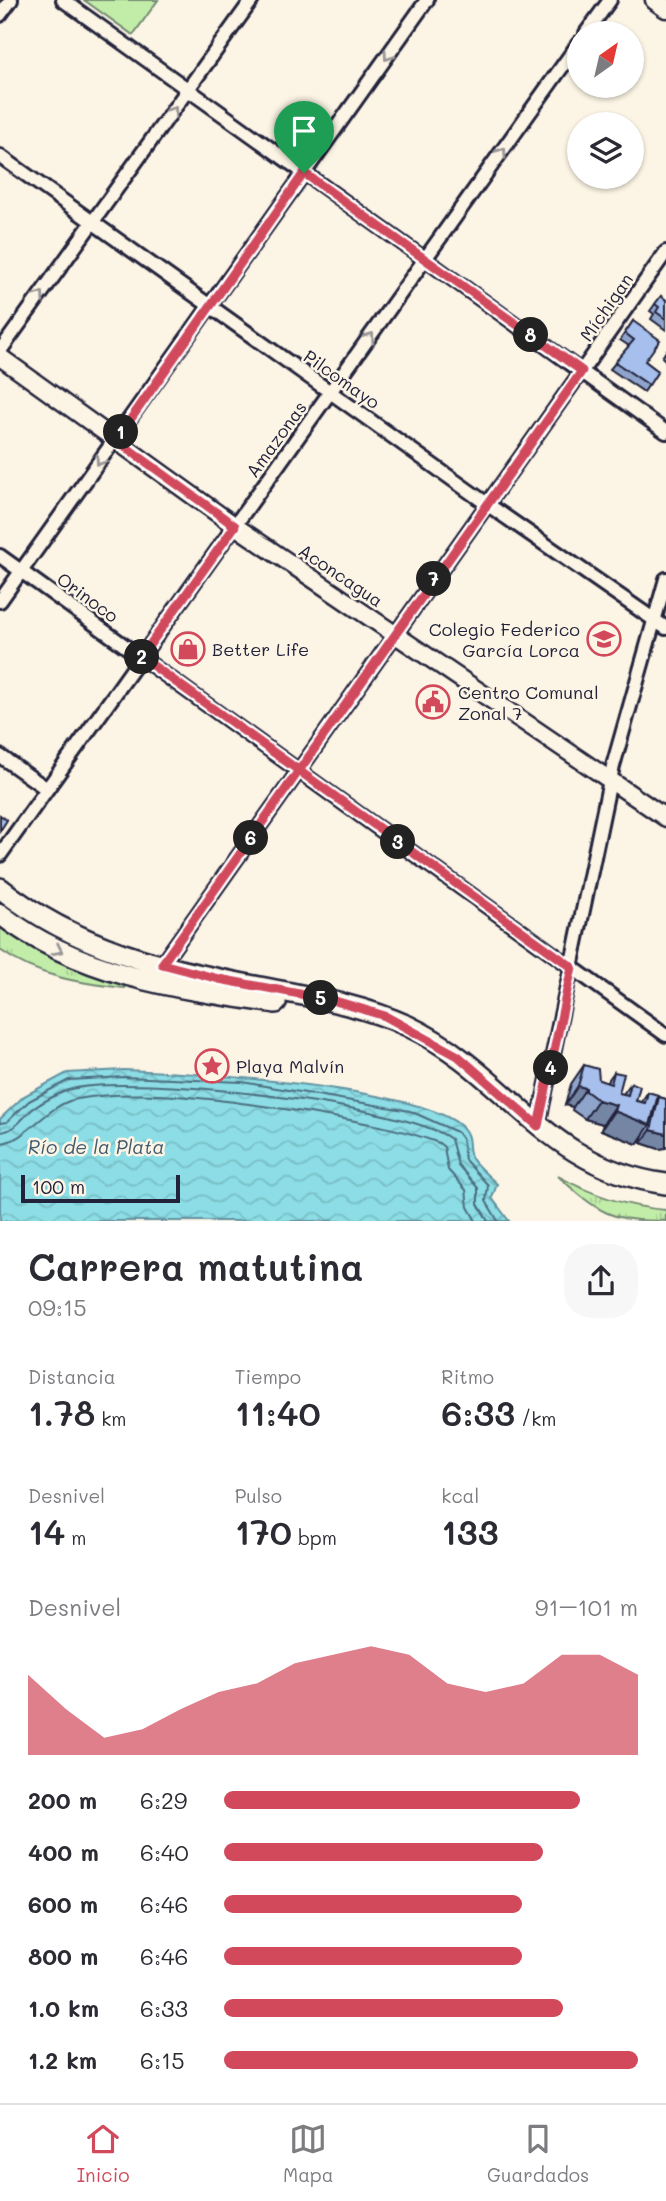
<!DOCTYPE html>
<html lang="es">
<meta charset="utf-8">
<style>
body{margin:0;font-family:Mali,sans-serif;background:#f7f7f7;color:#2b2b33;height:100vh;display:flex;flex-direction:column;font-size:26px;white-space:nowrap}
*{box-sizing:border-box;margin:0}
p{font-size:23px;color:#7c7c81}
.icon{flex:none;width:38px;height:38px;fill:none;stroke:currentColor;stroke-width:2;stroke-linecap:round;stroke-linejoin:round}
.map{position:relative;height:1221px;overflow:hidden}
.details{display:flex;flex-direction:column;background:#fff;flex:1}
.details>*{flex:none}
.needle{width:46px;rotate:34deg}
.tools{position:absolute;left:567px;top:21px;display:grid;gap:14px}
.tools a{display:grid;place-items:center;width:77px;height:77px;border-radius:50%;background:#fff;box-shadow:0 2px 5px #0004;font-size:35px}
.scale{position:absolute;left:21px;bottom:18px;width:159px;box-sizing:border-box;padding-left:7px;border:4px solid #22223b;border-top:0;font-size:19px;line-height:24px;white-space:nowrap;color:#22223b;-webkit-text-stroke:5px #fcf5e5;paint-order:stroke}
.pin{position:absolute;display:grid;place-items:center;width:60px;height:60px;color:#fff;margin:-72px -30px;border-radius:50% 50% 50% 0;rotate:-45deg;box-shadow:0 0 7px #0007}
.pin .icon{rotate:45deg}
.km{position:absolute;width:35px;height:35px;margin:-18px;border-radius:50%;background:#222;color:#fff;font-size:19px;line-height:35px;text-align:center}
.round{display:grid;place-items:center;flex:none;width:74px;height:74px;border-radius:28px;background:#f7f7f7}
.summary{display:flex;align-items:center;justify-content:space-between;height:119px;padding:0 28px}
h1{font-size:38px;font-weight:600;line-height:52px}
.stats{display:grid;grid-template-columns:repeat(3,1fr);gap:10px;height:119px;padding:7px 28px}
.stats div{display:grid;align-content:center}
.stats b{font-size:35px;font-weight:600}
.stats small{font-size:19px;font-weight:400}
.stats p{font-size:19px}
.chart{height:196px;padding:14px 28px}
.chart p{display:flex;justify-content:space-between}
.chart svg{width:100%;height:126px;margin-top:7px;fill:#d1495b;opacity:.7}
ul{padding:0 28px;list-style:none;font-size:23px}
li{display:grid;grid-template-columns:112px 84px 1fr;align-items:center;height:52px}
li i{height:18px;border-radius:9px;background:#d1495b}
.dock{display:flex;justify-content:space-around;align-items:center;height:98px;border-top:2px solid #e1e1e2;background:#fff;font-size:19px;color:#7c7c81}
.dock a{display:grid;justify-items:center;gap:4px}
.dock .current{color:#d1495b}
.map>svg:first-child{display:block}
.grass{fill:url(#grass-tufts);stroke:#728872;stroke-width:2}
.pitch{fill:#c2eda9;stroke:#728872;stroke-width:2}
.water{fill:url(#water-waves);stroke:#6292a1;stroke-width:2}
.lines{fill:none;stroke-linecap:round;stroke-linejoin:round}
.shore{stroke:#4c6d7f;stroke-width:2}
.minor-casing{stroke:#22223b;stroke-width:18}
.tertiary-casing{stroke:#22223b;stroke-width:21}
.secondary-casing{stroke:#22223b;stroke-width:23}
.primary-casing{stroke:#22223b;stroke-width:24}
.minor{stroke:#fcf5e5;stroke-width:12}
.tertiary{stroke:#fcf5e5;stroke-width:16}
.secondary{stroke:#fcf5e5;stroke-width:18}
.primary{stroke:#fcf5e5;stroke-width:19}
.wall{fill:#8fa4cb;stroke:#22223b;stroke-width:2}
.shaded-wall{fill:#7486a5;stroke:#22223b;stroke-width:2}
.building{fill:#a6bfec;stroke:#22223b;stroke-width:2}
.oneway{stroke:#9a9698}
.route-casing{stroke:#fff;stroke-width:14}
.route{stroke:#d1495b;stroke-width:9}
.labels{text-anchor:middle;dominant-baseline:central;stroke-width:5;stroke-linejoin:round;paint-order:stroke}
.street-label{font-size:18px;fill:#22223b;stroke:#fcf5e5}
.poi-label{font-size:18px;fill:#22223b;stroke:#fcf5e5;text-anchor:start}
.water-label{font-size:19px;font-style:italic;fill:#425a6e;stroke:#fcf5e5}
</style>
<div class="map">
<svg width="666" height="1221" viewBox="0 0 666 1221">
<defs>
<pattern id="grass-tufts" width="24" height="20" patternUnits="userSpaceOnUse" patternTransform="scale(1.75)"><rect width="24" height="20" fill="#c2eda9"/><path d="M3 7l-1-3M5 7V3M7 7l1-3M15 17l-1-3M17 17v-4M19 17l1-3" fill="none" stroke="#a6cb92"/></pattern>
<pattern id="water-waves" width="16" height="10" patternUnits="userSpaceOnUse" patternTransform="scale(1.75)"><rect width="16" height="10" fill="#8cdde5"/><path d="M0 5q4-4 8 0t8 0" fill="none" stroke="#78bdc5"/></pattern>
</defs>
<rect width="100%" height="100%" fill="#fcf5e5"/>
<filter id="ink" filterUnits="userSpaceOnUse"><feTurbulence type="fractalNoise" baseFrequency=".0143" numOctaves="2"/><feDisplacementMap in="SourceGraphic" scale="14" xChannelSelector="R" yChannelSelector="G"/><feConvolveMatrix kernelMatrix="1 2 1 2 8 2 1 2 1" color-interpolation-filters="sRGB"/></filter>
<g filter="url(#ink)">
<path class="grass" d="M0,925L64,963L125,985L124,988C80,983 37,977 0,950Z
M558,1176C592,1195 627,1207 666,1210V1221C610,1221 600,1214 558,1176Z"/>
<path class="pitch" d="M84,0H158L133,35Z"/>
<path class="water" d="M124,1070C187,1072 422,1087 462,1127C472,1137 467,1147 471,1157C476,1166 490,1177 497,1184L492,1198L509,1221H0V1119L24,1096L67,1073Z"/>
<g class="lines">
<path class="shore" d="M0,1123L7,1122L29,1101L69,1080L124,1077L242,1082L410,1111L457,1132L462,1139L465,1160L488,1185L486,1201L498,1221
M0,1132C16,1131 22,1117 34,1108C44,1101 61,1092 72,1089C132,1074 404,1104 451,1139L458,1165L478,1188V1204L488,1221
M0,1143C26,1142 47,1104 77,1099C148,1087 240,1102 310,1113C354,1121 397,1127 439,1143L444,1147L448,1170L466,1190L468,1207L476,1221"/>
<defs>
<path id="minor" d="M63,0L666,432
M0,15L11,0
M586,33L610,0
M0,156L487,504L666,628
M0,351L252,0
M0,556L666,1035
M0,601L427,0
M0,756L47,789
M0,855L579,43
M162,964L666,252
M538,1126L613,766L666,579"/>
<path id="tertiary" d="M0,357L235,526L666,818"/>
<path id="secondary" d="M655,0L666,8"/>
<path id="primary" d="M0,888C77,949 164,969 260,987C311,997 360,1004 408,1026C509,1074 543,1167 666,1184
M0,914C80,976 179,989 276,1003"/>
</defs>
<use href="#minor" class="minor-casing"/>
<use href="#tertiary" class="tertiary-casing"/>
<use href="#secondary" class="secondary-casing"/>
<use href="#primary" class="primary-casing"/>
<use href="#minor" class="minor"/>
<use href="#tertiary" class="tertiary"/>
<use href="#secondary" class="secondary"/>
<use href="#primary" class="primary"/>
</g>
<path class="wall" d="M661,296L666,300V330L651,319L654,314L650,311Z
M633,321L645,361L658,371L644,392L610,369L629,346L620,340Z
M666,351V361L662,357Z
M584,1065L599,1080L606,1083L614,1072L619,1093L623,1094L631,1083L636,1101L641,1102L648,1092L656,1102L659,1097L666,1099V1148L659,1149L641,1143L643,1134L637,1144L601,1130L603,1124L585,1119L572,1110L573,1107L565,1105L571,1084Z"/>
<path class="shaded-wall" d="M578,1086L586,1088L573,1107L565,1105Z
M598,1100L616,1105L603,1124L585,1119Z
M614,1111L650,1125L637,1144L601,1130Z
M651,1130L666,1134V1148L659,1149L641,1143Z"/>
<path class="building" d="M661,296L666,300V319L656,312L659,307L655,304Z
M633,321L660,340L645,361L658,371L649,385L615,362L634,340L625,333Z
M0,815L7,820L0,831Z
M584,1065L598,1069L599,1080L611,1084L614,1072L624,1074L619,1093L628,1095L631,1083L640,1086L636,1101L645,1103L648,1092L658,1095L650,1125L614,1111L616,1105L598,1100L586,1091V1088L578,1086Z
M659,1097L666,1099V1134L651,1130Z"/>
<defs><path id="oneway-chevron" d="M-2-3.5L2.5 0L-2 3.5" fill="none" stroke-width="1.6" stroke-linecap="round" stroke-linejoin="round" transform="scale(1.75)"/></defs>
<g class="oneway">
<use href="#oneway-chevron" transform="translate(388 56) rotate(125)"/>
<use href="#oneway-chevron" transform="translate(173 111) rotate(-54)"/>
<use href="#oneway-chevron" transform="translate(502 152) rotate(-55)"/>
<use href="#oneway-chevron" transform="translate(40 296) rotate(-54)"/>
<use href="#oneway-chevron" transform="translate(370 337) rotate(-55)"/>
<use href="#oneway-chevron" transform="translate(100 461) rotate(125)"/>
<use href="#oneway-chevron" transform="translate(58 950) rotate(26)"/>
</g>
</g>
<g class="lines" filter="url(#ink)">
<defs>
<path id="route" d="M304,173L116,440L235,526L141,657L572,967L538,1126L458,1056L385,1016L332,1000L219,979L162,964C302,766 442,569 582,371L304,173"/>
</defs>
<use href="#route" class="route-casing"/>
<use href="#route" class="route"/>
</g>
<defs>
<symbol id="school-ring" viewBox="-11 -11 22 22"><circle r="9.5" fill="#fcf5e5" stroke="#d1495b" stroke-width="1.5"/><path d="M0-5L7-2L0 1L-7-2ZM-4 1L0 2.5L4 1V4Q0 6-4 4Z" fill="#d1495b"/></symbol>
<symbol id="shop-ring" viewBox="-11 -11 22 22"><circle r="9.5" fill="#fcf5e5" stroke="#d1495b" stroke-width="1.5"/><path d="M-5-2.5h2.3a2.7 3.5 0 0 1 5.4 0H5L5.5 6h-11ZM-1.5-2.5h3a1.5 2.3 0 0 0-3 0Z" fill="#d1495b"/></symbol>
<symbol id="civic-ring" viewBox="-11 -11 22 22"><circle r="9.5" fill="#fcf5e5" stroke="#d1495b" stroke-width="1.5"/><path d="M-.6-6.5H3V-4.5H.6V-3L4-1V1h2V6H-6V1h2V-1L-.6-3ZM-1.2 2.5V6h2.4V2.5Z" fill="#d1495b"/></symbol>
<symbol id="sight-ring" viewBox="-11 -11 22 22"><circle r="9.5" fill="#fcf5e5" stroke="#d1495b" stroke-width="1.5"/><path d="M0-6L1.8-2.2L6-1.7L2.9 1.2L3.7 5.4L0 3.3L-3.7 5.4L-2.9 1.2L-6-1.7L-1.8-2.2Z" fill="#d1495b"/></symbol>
</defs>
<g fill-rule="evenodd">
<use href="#school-ring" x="585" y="620" width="38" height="38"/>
<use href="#shop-ring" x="169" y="630" width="38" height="38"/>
<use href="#civic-ring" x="414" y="683" width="38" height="38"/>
<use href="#sight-ring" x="193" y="1047" width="38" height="38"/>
</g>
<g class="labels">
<g class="street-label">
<text transform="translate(606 307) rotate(-55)">Míchigan</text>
<text transform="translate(342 379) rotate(35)">Pilcomayo</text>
<text transform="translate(276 439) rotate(-54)">Amazonas</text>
<text transform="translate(341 575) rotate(34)">Aconcagua</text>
<text transform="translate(88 597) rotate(36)">Orinoco</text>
</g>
<g class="poi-label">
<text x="580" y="629" text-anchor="end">Colegio Federico<tspan x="580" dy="21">García Lorca</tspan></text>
<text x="212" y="649">Better Life</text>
<text x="458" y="692">Centro Comunal<tspan x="458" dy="21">Zonal 7</tspan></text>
<text x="236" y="1066">Playa Malvín</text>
</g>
<g class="water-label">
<text x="96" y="1146">Río de la Plata</text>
</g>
</g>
</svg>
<div class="tools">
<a><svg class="needle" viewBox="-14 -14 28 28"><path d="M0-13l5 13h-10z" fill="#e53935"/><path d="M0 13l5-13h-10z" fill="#7c7c81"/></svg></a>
<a><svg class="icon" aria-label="layers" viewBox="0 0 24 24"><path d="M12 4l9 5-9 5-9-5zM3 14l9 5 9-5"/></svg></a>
</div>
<div class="scale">100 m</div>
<div class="pin" style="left:304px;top:173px;background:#1e9e55"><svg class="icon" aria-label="arrive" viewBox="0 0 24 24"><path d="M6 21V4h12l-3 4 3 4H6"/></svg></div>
<b class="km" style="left:121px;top:432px">1</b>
<b class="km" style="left:142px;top:657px">2</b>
<b class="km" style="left:398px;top:842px">3</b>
<b class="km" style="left:551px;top:1068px">4</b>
<b class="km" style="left:321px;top:998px">5</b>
<b class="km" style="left:251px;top:838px">6</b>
<b class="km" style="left:434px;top:579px">7</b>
<b class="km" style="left:531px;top:335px">8</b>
</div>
<section class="details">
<div class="summary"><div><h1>Carrera matutina</h1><p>09:15</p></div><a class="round"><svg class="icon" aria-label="share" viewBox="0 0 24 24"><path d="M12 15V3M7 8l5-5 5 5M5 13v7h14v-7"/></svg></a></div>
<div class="stats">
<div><p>Distancia</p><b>1.78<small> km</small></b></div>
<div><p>Tiempo</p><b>11:40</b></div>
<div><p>Ritmo</p><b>6:33<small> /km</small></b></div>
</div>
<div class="stats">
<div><p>Desnivel</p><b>14<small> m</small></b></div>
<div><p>Pulso</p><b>170<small> bpm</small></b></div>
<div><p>kcal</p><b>133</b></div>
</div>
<div class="chart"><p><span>Desnivel</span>91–101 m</p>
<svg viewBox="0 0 160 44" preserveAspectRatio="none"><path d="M0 44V16L10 28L20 38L30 35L40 28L50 22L60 19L70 12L80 9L90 6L100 9L110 19L120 22L130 19L140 9L150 9L160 16V44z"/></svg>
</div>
<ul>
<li><b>200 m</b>6:29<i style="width:86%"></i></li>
<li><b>400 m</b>6:40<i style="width:77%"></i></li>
<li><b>600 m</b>6:46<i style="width:72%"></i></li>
<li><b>800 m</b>6:46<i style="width:72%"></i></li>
<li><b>1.0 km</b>6:33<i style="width:82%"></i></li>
<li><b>1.2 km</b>6:15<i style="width:100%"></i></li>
</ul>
</section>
<nav class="dock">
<a class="current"><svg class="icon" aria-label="home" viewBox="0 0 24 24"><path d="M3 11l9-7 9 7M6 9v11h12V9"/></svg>Inicio</a>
<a><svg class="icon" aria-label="map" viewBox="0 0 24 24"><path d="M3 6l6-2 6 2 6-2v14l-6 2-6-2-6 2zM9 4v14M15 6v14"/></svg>Mapa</a>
<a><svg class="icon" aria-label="saved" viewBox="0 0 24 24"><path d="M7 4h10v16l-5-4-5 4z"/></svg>Guardados</a>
</nav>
